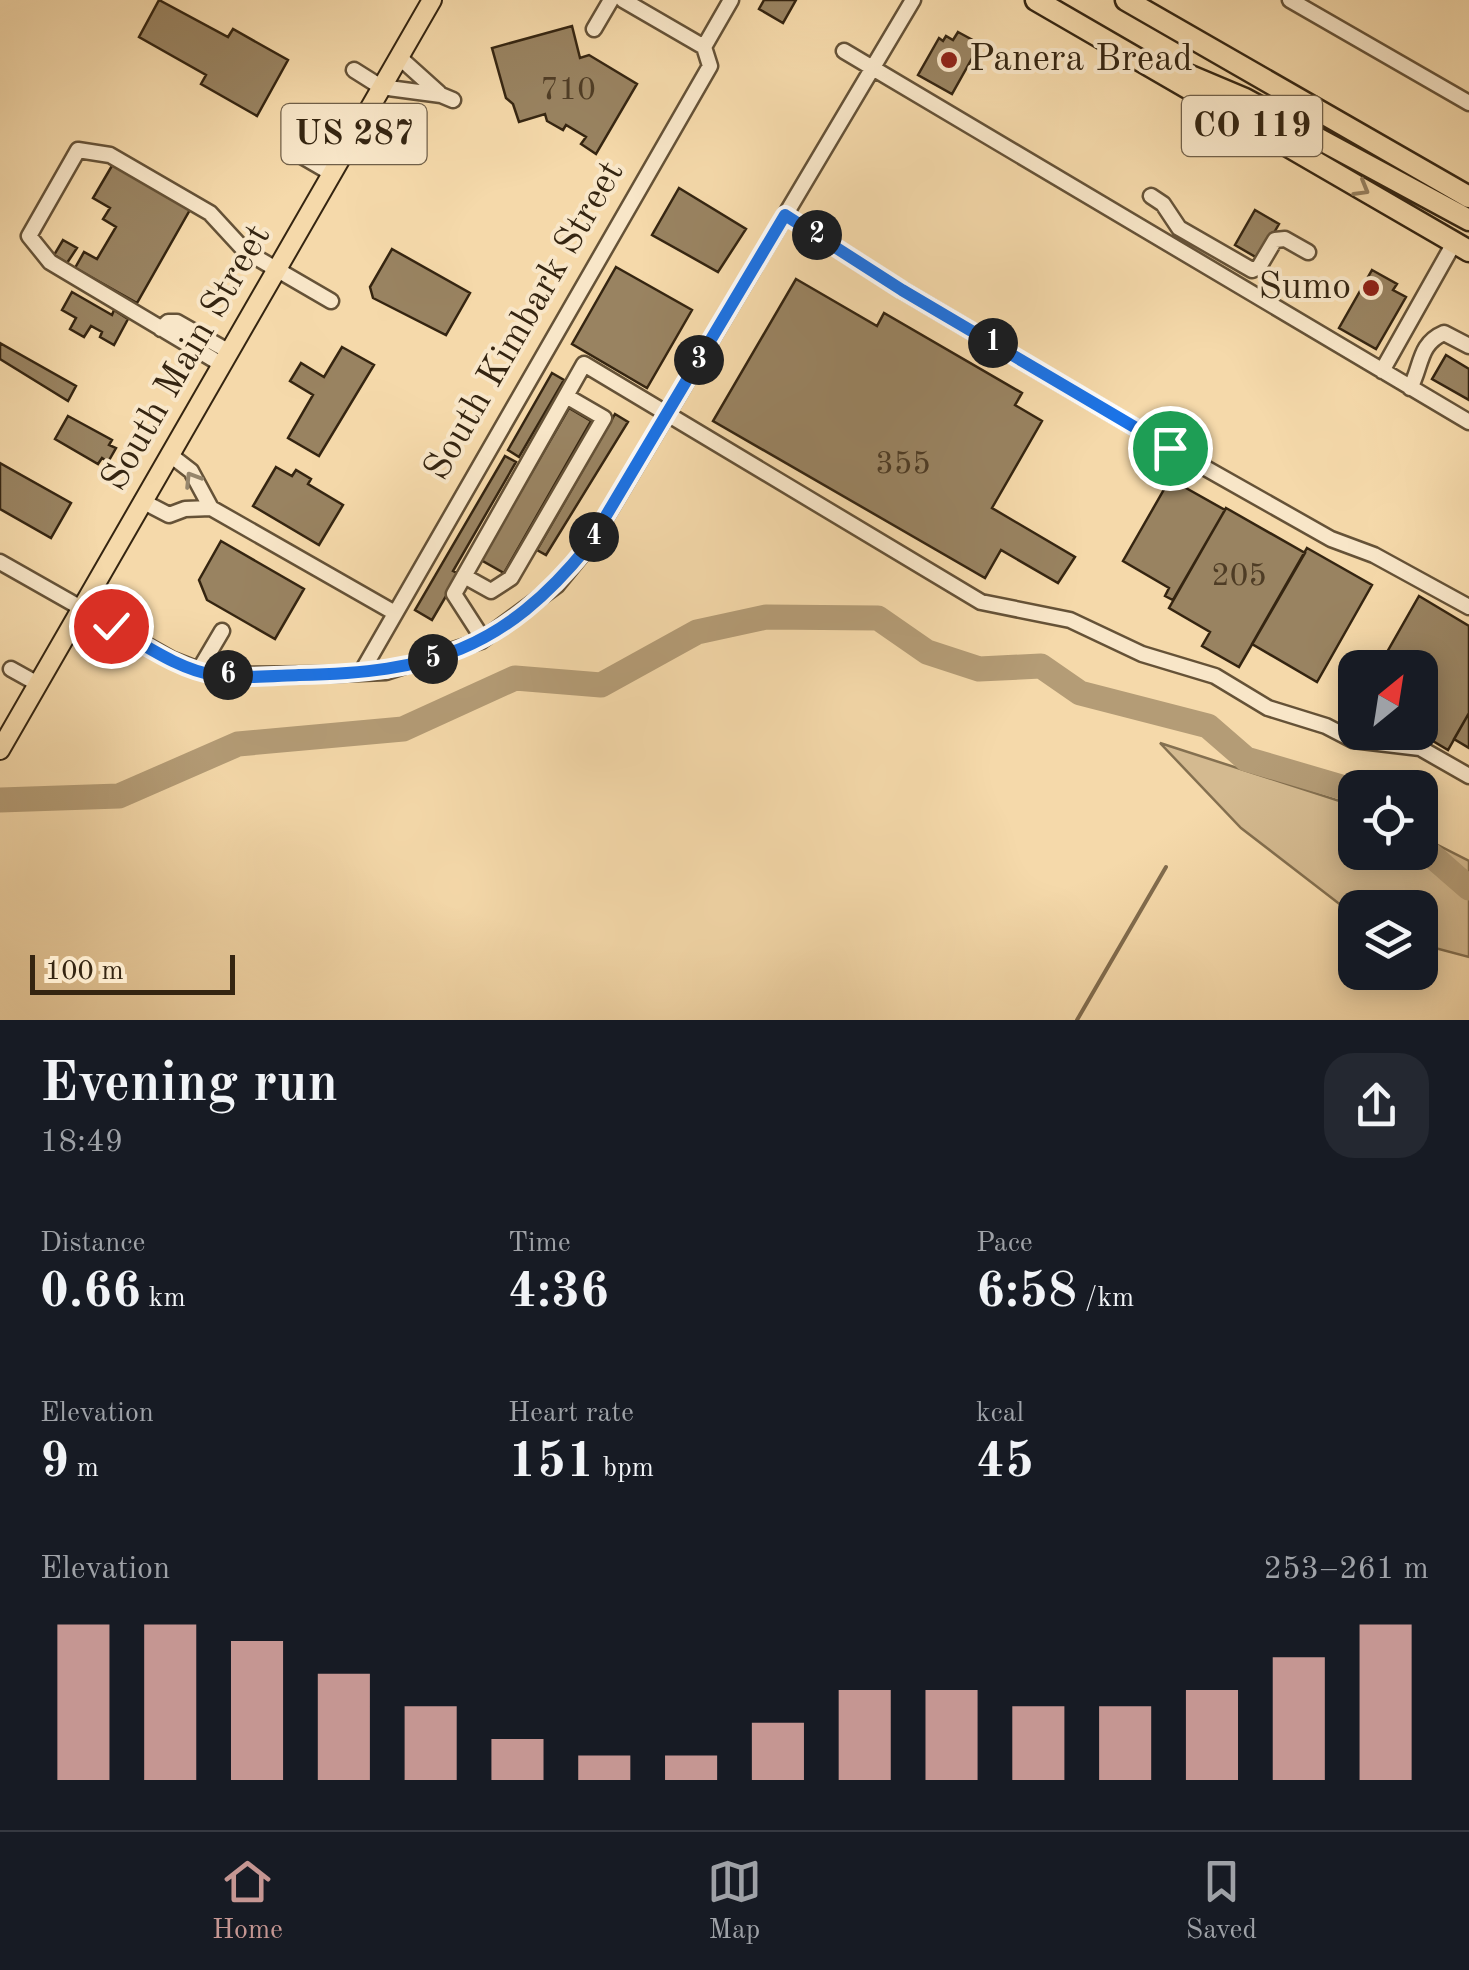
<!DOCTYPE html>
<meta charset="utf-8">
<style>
body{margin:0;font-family:"Old Standard TT",serif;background:#242831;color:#f1f3f6;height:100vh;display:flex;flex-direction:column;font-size:38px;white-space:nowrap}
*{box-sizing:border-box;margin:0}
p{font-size:32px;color:#9ea1a6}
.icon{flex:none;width:55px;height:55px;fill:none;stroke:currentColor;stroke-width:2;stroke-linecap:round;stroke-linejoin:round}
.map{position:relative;height:1020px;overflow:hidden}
.details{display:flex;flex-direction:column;background:#171b24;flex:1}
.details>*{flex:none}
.needle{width:65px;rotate:30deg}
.controls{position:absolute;left:1338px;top:650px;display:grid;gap:20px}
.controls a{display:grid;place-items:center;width:100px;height:100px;border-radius:20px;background:#171b24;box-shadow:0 5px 25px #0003;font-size:50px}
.scale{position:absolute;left:30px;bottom:25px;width:205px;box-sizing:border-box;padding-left:10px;border:5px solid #352511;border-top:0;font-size:28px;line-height:35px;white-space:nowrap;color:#352511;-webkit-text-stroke:8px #f8e6c8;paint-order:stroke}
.pin{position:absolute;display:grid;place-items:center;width:85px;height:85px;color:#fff;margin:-42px;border:5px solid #fff;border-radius:50%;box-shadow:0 2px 10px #0007}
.km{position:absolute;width:50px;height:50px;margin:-25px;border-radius:50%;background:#222;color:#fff;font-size:28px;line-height:50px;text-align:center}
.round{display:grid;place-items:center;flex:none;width:105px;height:105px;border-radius:30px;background:#242831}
.overview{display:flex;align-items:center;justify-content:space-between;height:170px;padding:0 40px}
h1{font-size:55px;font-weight:700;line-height:75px}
.metrics{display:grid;grid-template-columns:repeat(3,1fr);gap:15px;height:170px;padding:10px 40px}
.metrics div{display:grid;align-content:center}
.metrics b{font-size:50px;font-weight:700}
.metrics small{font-size:28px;font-weight:400}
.metrics p{font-size:28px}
.chart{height:280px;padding:20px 40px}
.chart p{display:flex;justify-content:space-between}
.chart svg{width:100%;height:180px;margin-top:10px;stroke:#c59692;stroke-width:6}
.menu{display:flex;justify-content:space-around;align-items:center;height:140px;border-top:2px solid #363941;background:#171b24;font-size:28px;color:#9ea1a6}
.menu a{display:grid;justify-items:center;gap:5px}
.menu .selected{color:#c59692}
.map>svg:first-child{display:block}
.green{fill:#d4ba90;stroke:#847050;stroke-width:2.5}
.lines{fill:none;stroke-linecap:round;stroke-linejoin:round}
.stream{stroke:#816c4e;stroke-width:4}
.river{stroke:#b49c76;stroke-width:25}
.building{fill:#998361;stroke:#352511;stroke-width:2.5}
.minor-casing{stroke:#655237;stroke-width:19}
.major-casing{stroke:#352511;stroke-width:22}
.highway-casing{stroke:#352511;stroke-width:25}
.minor{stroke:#f8e6c8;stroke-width:14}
.major{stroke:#f5d9aa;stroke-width:18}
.highway{stroke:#f5d9aa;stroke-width:20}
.oneway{stroke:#957f5e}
.oneway2{stroke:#96866c}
.route-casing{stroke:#fff;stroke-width:20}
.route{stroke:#1a73e8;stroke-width:12}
.poi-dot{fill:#8f2418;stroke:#f8e6c8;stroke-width:4}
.labels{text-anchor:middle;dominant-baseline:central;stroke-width:8;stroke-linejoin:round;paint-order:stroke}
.number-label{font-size:32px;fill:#4e3c25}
.shield{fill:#f8e6c8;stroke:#705f48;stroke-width:2.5}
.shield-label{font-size:35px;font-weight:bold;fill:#352511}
.poi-label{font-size:38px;fill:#352511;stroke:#f8e6c8;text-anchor:start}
.street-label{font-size:38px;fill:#352511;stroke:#f8e6c8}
</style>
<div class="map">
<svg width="1469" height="1020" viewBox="0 0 1469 1020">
<rect width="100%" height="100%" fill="#f5d9aa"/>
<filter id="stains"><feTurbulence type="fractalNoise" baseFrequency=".002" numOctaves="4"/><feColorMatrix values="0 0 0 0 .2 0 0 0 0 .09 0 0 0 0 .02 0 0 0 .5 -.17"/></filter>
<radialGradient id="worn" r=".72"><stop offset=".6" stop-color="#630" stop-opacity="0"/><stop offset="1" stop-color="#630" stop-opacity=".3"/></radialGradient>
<path class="green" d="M1160,743L1355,806V852H1420V836L1469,861V957L1420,944V908H1355V916L1241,828Z"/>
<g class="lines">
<path class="stream" d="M1077,1020L1166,867"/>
<path class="river" d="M0,800L119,796L238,744L403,729L515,678L601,685L697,632L766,617L878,618L927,652L979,669L1041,666L1080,693L1208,726L1246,759L1355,791
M1420,834L1423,848L1469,888"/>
</g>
<path class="building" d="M159,0L228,37L233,29L288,60L257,116L201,84L206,75L139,37Z
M764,0H796L783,23L759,9Z
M572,26L580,58L589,55L637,84L596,154L581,144L586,137L566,125L563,130L547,121L545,114L519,122L513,104L506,98L492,48Z
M958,32L980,44L952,94L918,75L939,38L943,41L946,36L953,40Z
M113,164L191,208L137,303L75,268L84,252L97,259L116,227L103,219L110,208L93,198Z
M679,188L746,229L718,272L652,235Z
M1255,210L1279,224L1259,259L1235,245Z
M63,240L77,248L67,263L54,255Z
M392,249L470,293L446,335L373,298L370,287Z
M616,267L692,310L647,388L572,344Z
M1372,270L1397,284L1393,290L1406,297L1376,349L1339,328Z
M796,279L877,326L884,313L1022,393L1015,405L1042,421L992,508L1075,557L1058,583L1001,550L985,578L713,421Z
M72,292L112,315L114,310L128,319L114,345L100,337L102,332L91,326L84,337L70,329L76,318L62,310Z
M0,343L76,386L68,401L0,359Z
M342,347L374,365L319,456L288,438L313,395L290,381L301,363L324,377Z
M1446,355L1469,369V400L1432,379Z
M552,373L564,380L519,457L508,450Z
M569,408L591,421L504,573L481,560Z
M615,414L628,422L546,555L537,550Z
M68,416L112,440L109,445L116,448L108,462L102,458L98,464L55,439Z
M505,456L516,462L453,571L459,574L432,620L415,610Z
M0,463L71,503L51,538L0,509Z
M276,467L292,476L296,470L311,479L308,484L343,505L319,545L253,506Z
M1170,479L1225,510L1173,600L1165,596L1169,588L1123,561Z
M1226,508L1305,553L1239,667L1202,646L1210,632L1169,608Z
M221,541L304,589L275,639L207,600L199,580Z
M1307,548L1372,585L1317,682L1252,644Z
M1419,596L1469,626V713L1448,750L1418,732L1420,668H1378Z
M1469,713V748L1454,739Z"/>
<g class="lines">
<defs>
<path id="minor" d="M623,0L704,47
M1290,0L1469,103
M594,29L611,0
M844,51L1469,422
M399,57L439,93
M354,70L381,87L441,95L453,100
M300,155L331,173
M1151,196L1163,204L1179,228L1252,270L1259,267L1275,240L1285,239L1308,252
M785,215L902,290L1170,448L1331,539L1374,555L1469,607
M161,329L168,322H177L228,351
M221,364L50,262L29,236L78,150L110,155L210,213L245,251L331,301
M1382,371L1454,243
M1410,388C1422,367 1418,344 1444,333L1469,346
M169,454L191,471L211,508L395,613
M142,501L169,515L185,509L211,508
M0,562L171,659L212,675L336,674L386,672L481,641L557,585L588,547L913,0
M464,576L491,591L511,578L604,418L566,396
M483,639L454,594L584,364L981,602L1070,620L1142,654L1215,676L1268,708L1326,726L1353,740L1420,748L1469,776
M11,669L38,684
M199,670L222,631
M361,673L710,66L704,47L731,0"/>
<path id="major" d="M0,750L432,0"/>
<path id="highway" d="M1036,0L1469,251
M1126,0L1469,197
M1169,67L1245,99L1469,220"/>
</defs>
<use href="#minor" class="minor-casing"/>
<use href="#major" class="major-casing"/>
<use href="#highway" class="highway-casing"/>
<use href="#minor" class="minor"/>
<use href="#major" class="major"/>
<use href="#highway" class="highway"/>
</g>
<defs><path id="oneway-chevron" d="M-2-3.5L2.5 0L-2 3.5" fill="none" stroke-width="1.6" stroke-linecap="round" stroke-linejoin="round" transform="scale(2.5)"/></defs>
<use class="oneway" href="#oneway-chevron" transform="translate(1362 189) rotate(30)"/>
<use class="oneway2" href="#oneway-chevron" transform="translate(192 479) rotate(-122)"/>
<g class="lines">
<defs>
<path id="route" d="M111,626C142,643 179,670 215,675C242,679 272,676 299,675C429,673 504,650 588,546L785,215L902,290L1170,448"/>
</defs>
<use href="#route" class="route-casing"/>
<use href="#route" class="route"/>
</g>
<g class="poi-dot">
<circle cx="949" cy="60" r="10"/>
<circle cx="1371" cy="288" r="10"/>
</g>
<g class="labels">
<g class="number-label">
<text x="568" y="91">710</text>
<text x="903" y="465">355</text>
<text x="1239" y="577">205</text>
</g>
<g class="shield">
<rect x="1182" y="96" width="140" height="60" rx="8"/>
<rect x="281.5" y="104" width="145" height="60" rx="8"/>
</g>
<g class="shield-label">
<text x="1252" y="126">CO 119</text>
<text x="354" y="134">US 287</text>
</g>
<g class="poi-label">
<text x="969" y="60">Panera Bread</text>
<text x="1351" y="288" text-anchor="end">Sumo</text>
</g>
<g class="street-label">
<text transform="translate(525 321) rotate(-60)">South Kimbark Street</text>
<text transform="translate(187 358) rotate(-60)">South Main Street</text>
</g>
</g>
<rect width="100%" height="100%" filter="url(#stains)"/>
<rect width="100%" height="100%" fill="url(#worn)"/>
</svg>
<div class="controls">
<a><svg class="needle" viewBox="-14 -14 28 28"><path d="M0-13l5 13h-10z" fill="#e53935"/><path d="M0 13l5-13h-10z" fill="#9ea1a6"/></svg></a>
<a><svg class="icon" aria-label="locate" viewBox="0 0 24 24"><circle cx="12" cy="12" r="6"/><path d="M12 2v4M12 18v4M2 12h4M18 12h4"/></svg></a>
<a><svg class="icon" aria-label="layers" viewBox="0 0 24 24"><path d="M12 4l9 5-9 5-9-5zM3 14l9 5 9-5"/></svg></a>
</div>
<div class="scale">100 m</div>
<div class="pin" style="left:1170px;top:448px;background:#1e9e55"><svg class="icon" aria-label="arrive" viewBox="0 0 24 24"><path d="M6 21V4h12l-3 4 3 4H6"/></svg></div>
<div class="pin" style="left:111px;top:626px;background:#d93025"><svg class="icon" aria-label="check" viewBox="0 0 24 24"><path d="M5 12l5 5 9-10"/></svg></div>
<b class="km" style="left:993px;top:343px">1</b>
<b class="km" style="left:817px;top:235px">2</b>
<b class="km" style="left:699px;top:360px">3</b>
<b class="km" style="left:594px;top:537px">4</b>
<b class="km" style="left:433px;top:659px">5</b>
<b class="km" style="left:228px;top:675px">6</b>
</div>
<section class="details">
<div class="overview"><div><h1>Evening run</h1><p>18:49</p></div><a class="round"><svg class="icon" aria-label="share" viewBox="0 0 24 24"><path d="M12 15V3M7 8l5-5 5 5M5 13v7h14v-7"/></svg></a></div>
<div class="metrics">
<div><p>Distance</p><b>0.66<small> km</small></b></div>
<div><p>Time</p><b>4:36</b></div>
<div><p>Pace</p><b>6:58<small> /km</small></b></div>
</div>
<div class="metrics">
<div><p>Elevation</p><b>9<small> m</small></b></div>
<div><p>Heart rate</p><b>151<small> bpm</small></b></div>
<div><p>kcal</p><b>45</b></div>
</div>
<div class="chart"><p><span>Elevation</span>253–261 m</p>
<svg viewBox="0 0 160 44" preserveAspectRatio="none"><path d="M5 44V6M15 44V6M25 44V10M35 44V18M45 44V26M55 44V34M65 44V38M75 44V38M85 44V30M95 44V22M105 44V22M115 44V26M125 44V26M135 44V22M145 44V14M155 44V6"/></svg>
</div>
</section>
<nav class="menu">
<a class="selected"><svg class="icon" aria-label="home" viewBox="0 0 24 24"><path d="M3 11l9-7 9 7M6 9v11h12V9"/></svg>Home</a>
<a><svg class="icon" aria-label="map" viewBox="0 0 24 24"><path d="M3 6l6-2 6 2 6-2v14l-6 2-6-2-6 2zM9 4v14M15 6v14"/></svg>Map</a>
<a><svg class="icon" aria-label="saved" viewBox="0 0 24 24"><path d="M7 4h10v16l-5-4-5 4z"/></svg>Saved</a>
</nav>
